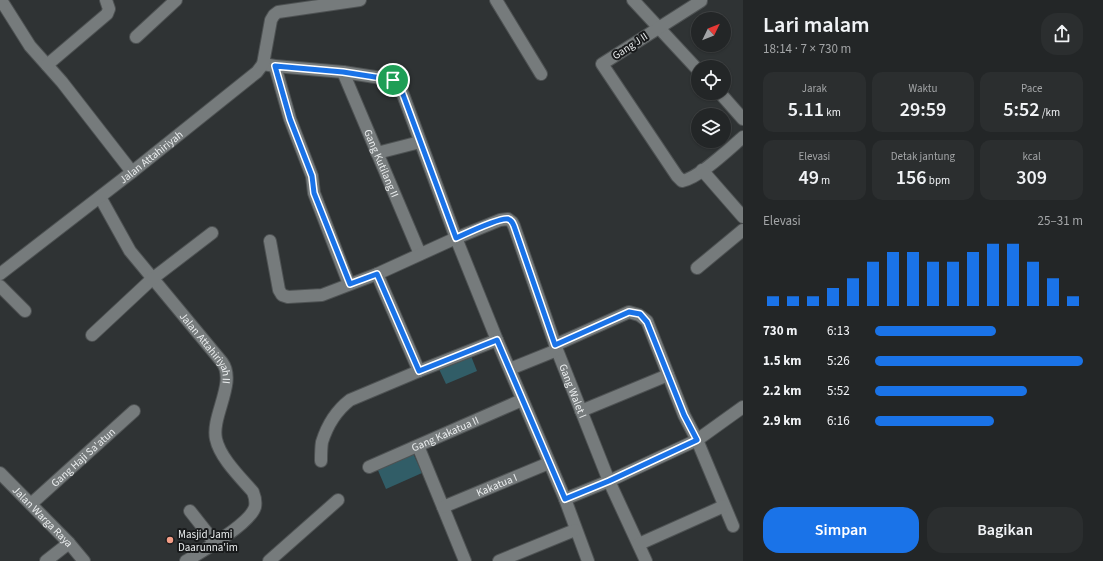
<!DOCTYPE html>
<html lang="id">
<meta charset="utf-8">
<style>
body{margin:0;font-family:"Source Sans 3",sans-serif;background:#2b2e2f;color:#f1f3f6;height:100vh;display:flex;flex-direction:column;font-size:15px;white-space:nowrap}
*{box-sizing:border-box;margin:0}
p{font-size:13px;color:#a3a5a7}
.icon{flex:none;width:22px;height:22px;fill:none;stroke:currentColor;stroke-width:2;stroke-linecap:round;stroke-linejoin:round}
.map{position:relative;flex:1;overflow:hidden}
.drawer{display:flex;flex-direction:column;background:#232627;width:360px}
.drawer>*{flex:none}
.needle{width:26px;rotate:47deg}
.controls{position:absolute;left:691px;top:12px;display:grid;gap:8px}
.controls a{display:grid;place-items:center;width:40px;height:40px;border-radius:50%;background:#232627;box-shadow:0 1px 3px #0004,0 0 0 1px #404344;font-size:20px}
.pin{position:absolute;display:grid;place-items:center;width:34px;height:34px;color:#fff;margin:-17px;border:2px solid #fff;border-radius:50%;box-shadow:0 1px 4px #0007}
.round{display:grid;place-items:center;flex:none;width:42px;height:42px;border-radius:16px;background:#2b2e2f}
.overview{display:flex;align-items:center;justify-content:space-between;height:68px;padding:0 20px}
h1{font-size:22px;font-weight:600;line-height:30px}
.stats{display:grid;grid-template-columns:repeat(3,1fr);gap:6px;height:68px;padding:4px 20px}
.stats div{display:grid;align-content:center;border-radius:10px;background:#2b2e2f;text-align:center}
.stats b{font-size:20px;font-weight:600}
.stats small{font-size:11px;font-weight:400}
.stats p{font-size:11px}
.chart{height:112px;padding:8px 20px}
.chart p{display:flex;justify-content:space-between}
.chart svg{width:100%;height:72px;margin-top:4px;stroke:#1a73e8;stroke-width:6}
.primary-button{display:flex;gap:8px;margin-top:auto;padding:8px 20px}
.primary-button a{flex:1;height:46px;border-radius:16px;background:#1a73e8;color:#fff;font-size:16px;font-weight:600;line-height:46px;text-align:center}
.primary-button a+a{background:#2b2e2f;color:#f1f3f6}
ul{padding:0 20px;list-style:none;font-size:13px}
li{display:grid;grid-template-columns:64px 48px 1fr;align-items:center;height:30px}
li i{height:10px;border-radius:5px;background:#1a73e8}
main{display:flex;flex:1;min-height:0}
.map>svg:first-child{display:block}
.garden{fill:#315d67}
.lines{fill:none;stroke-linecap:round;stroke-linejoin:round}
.minor-casing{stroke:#4e5253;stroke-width:14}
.minor{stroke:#767b7c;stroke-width:12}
.route-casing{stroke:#fff;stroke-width:8}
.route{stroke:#1a73e8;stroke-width:5}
.poi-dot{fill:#f49e87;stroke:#181a1b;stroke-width:1.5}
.labels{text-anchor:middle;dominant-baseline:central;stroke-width:4;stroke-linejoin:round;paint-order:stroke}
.street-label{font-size:11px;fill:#eaedee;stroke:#181a1b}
.poi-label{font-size:11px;fill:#eaedee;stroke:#181a1b;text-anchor:start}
</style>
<main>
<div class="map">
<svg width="743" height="561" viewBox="0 0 743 561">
<rect width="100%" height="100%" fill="#2f3334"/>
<path class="garden" d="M471,356L477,371L446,384L439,369Z
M413,453L422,473L386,489L377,468Z"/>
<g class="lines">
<defs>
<g id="minor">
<path d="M1,0L30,46L62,82L132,172"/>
<path d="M496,0L541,74"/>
<path d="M633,0L698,70"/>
<path d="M701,0V1L602,64L677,176L682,181C699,178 729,149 743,137"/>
<path d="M136,37L176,0"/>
<path d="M263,64L275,66L343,72L388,79L393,80L401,89L456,238L497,340L565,499L588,561"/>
<path d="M47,65L107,14L109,9L106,0"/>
<path d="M275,66L290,119L312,176L314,193L349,284"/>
<path id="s1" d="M343,72L420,254"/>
<path d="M720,93L743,119"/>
<path d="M377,153L420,142"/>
<path d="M702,170L743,217"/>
<path id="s2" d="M100,197L130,251L222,362C237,382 211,416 216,439C220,458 241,478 253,492C255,497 256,502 255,507C250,524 201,552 186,561"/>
<path id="s3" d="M270,241L279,290L282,295L288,297L322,295L377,274L456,238L500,220L508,219L512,222L514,226L557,350L609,481L646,561"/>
<path d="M697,268L743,230"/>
<path id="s4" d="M0,274L132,172L257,72L263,64L271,20L274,15L278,12L360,0"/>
<path d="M377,274L419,371"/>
<path d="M0,286L25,311"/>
<path d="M92,335L152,279L212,233"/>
<path d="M555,345L629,312L639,315L647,321L684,415L697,440L733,526"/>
<path d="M510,369L557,350"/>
<path d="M581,411L668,375"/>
<path d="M418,446L465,561"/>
<path d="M321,461C321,455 321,448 322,442C327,426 337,410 350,400L419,371L497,340"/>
<path id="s5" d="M369,467L522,400"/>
<path id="s6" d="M0,473L69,543L84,561"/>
<path d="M565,499L609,481L697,440L743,407"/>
<path id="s7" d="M31,504L134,411"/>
<path id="s8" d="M443,507L549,463"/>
<path d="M190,511L216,544"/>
<path d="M639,544L724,506"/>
<path d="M46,561L69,543"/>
<path d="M269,561L338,500"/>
<path d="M499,561L575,530"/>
</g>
</defs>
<use href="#minor" class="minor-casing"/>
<use href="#minor" class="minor"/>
</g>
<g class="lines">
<defs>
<path id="route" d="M275,66L343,72L388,79L393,80L401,89L456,238C465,234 500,217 508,219C511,220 513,223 514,226L555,345L629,312L640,314L647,322L684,415L697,440L609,481L565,499L497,340L419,371L377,274L350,284L314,193L312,176L290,119Z"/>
</defs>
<use href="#route" class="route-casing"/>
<use href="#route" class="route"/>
</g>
<circle class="poi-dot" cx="170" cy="540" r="4"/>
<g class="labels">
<g class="street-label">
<text transform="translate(630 46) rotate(-33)">Gang J II</text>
<text stroke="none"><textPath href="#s4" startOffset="191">Jalan Attahiriyah</textPath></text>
<text stroke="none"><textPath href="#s1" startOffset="99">Gang Kutilang II</textPath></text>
<text stroke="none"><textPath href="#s2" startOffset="186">Jalan Attahiriyah II</textPath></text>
<text stroke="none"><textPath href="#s3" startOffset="482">Gang Walet I</textPath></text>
<text stroke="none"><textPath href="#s5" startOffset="83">Gang Kakatua II</textPath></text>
<text stroke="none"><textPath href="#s7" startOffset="70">Gang Haji Sa'atun</textPath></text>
<text stroke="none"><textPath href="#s8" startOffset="58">Kakatua I</textPath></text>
<text stroke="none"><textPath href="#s6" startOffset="61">Jalan Warga Raya</textPath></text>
</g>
<g class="poi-label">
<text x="178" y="534">Masjid Jami<tspan x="178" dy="13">Daarunna'im</tspan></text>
</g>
</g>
</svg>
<div class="controls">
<a><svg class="needle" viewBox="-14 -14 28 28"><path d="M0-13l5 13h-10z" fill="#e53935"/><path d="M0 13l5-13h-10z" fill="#a3a5a7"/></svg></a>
<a><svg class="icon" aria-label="locate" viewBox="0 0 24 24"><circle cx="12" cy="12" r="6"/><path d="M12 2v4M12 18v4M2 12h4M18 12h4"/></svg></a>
<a><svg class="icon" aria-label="layers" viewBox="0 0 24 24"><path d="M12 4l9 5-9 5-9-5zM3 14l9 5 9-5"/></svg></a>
</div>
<div class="pin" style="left:393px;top:80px;background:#1e9e55"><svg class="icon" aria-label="arrive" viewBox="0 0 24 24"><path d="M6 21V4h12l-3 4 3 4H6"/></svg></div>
</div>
<section class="drawer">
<div class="overview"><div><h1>Lari malam</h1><p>18:14 · 7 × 730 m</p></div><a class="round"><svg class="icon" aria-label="share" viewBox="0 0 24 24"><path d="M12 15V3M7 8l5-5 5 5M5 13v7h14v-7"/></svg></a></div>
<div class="stats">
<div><p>Jarak</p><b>5.11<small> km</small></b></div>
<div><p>Waktu</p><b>29:59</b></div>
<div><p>Pace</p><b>5:52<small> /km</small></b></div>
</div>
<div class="stats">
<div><p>Elevasi</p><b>49<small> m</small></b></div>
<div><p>Detak jantung</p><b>156<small> bpm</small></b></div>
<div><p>kcal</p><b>309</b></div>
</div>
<div class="chart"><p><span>Elevasi</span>25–31 m</p>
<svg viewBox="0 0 160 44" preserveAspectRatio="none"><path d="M5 44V38M15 44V38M25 44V38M35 44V33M45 44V27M55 44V17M65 44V11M75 44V11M85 44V17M95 44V17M105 44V11M115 44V6M125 44V6M135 44V17M145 44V27M155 44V38"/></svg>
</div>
<ul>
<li><b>730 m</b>6:13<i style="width:58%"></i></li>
<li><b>1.5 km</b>5:26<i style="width:100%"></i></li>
<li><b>2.2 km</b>5:52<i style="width:73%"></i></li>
<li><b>2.9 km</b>6:16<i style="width:57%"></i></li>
</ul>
<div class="primary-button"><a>Simpan</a><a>Bagikan</a></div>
</section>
</main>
